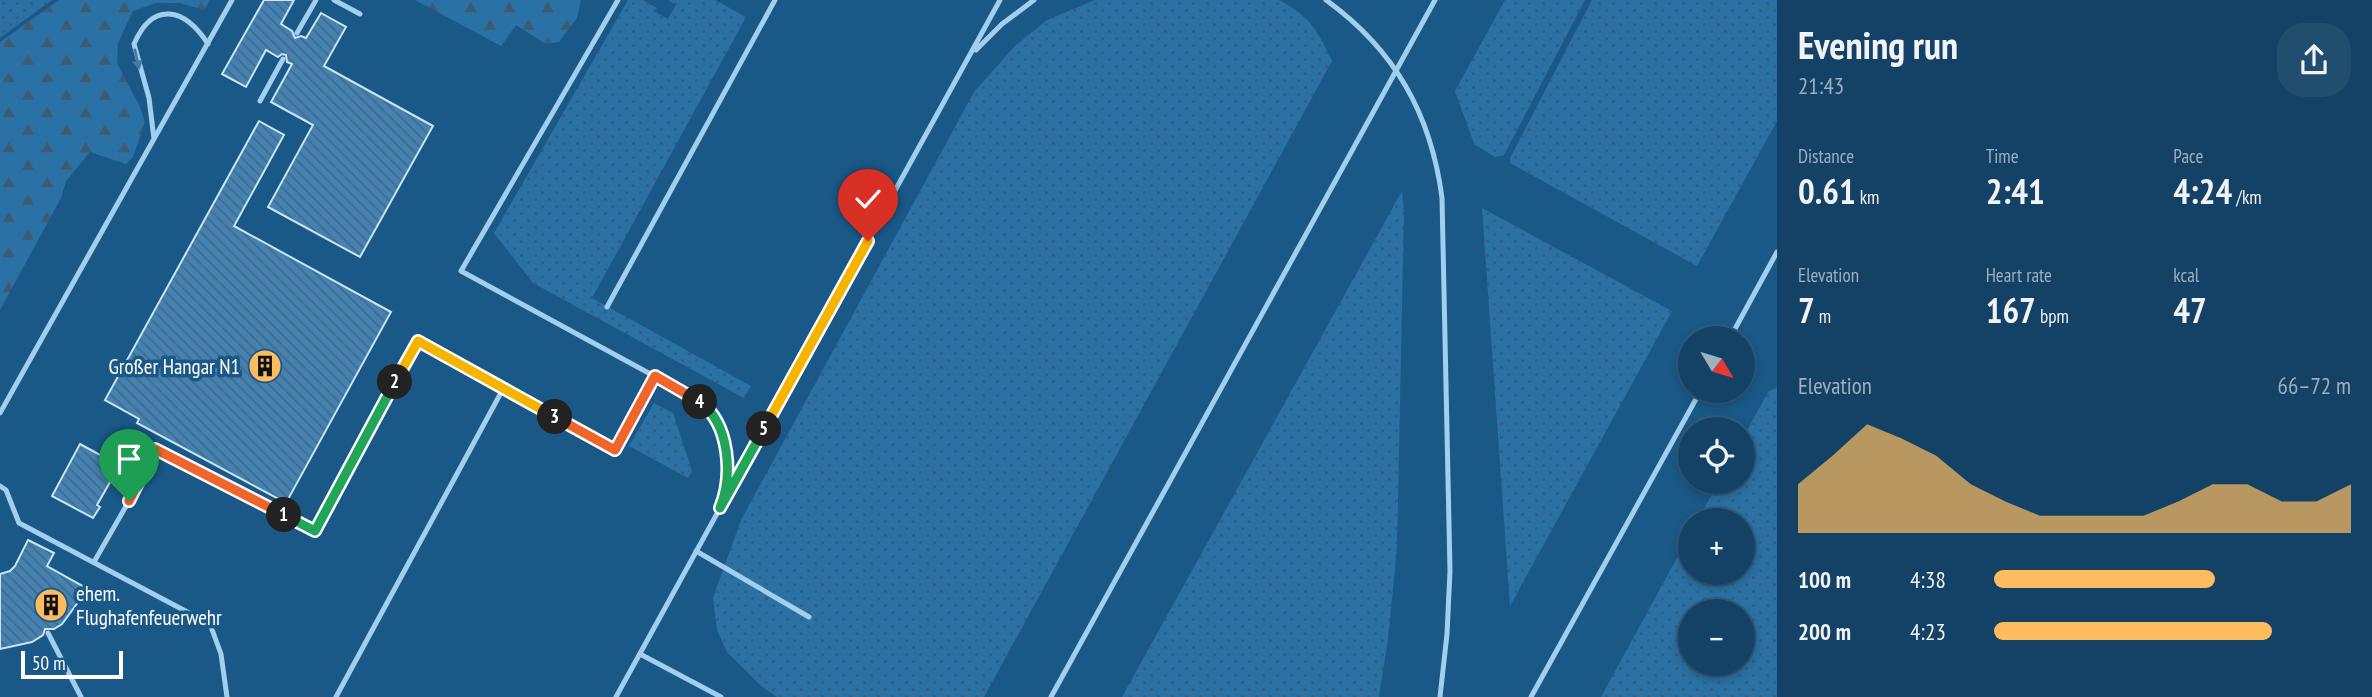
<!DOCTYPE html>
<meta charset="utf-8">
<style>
body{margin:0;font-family:"PT Sans Narrow",sans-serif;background:#214d6f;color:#f1f3f6;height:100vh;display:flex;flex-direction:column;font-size:26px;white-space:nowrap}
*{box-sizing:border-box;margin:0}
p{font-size:23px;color:#9db0bf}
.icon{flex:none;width:38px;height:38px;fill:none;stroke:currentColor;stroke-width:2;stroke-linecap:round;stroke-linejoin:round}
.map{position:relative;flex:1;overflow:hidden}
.side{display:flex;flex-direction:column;background:#144266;width:595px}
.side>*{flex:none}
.needle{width:46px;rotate:128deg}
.fabs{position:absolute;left:1678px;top:326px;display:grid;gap:14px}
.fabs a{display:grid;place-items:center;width:77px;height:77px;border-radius:50%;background:#144266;box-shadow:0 4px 10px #0003,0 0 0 2px #335b7a;font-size:35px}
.scale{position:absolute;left:21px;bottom:18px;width:102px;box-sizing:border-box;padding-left:7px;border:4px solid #fff;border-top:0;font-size:19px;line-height:24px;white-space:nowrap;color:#fff;-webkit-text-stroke:5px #1a5888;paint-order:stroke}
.pin{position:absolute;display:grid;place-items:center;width:60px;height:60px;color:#fff;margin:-72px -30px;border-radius:50% 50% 50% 0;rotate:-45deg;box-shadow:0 0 7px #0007}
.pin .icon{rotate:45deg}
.km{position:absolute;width:35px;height:35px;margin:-18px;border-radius:50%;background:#222;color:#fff;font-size:19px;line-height:35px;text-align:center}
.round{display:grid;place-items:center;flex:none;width:74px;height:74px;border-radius:28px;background:#214d6f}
.head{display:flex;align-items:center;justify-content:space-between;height:119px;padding:0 21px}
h1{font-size:38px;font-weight:800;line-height:52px}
.stats{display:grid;grid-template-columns:repeat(3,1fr);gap:10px;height:119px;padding:7px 21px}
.stats div{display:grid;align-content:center}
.stats b{font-size:35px;font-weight:800}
.stats small{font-size:19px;font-weight:400}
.stats p{font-size:19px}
.chart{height:196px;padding:14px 21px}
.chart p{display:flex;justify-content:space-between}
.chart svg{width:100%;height:126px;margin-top:7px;fill:#febc5f;opacity:.7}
ul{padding:0 21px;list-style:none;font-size:23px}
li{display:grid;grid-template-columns:112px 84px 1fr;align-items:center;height:52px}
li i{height:18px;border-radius:9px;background:#febc5f}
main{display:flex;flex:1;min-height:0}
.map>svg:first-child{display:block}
.green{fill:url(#green-dots);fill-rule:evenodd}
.forest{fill:url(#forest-firs)}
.building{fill:url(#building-back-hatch);stroke:#c8e5f9;stroke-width:2}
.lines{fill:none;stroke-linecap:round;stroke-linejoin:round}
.lane{stroke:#a3ceed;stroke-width:5}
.oneway{fill:#437ba6}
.split-1-casing{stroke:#fff;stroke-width:14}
.split-2-casing{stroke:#fff;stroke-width:14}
.split-3-casing{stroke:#fff;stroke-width:14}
.split-4-casing{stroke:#fff;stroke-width:14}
.split-5-casing{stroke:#fff;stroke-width:14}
.split-6-casing{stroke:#fff;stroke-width:14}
.split-1{stroke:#f0652b;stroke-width:9}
.split-2{stroke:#22a559;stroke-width:9}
.split-3{stroke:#f5b400;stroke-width:9}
.split-4{stroke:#f0652b;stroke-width:9}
.split-5{stroke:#22a559;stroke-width:9}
.split-6{stroke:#f5b400;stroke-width:9}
.labels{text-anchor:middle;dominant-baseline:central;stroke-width:7;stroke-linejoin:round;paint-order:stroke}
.poi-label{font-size:21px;fill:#fff;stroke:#1a5888;text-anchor:end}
</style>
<main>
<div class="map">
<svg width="1777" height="697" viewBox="0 0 1777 697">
<defs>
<pattern id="green-dots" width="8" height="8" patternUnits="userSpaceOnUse" patternTransform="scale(1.75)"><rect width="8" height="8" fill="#2a71a5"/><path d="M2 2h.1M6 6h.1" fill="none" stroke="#3e5b70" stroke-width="1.8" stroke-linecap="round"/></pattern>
<pattern id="forest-firs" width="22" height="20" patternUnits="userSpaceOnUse" patternTransform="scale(1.75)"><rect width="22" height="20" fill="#2a71a5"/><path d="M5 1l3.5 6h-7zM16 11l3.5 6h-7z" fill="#3e5b70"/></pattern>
<pattern id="building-back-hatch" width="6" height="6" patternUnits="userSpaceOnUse" patternTransform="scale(1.75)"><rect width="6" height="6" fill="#4382b2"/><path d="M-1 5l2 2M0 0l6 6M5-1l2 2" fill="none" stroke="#476a84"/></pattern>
</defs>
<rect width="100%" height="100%" fill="#1a5888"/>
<path class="green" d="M0,0H52L0,38Z
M628,0H643L657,8L655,12L668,19L676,5L668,0H715L746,17L592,298L751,386L744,398L533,283L494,233Z
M1095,0H1279C1312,18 1316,29 1332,61L984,697H777L761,686L727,652L717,630L713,598L741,520L974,92L1015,46L1047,20Z
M1505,0H1585L1504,155L1495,157L1474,144L1455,91Z
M1592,0H1777V121L1697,266L1510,163V158Z
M1402,191L1404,214L1397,548L1388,639L1379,697H1122Z
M1482,208L1672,311L1510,606Z
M1777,387V697H1601L1690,534V572H1743V520H1698L1719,481H1743V438L1768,392ZM1690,611H1743V663H1690Z
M654,403L673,413L692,471L688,478L629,446Z"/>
<path class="forest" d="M59,0H210L204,10L180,3H156L133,11L118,43L117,63L140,107L145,122L133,157L126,164L90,152L66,181L61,198L0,310V42Z
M415,0H581L577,18L559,42L546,44L516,25L501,46Z"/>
<path class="building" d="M264,0H294L281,24L292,31L295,38L301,36L306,38L321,13L346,27L324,66L433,126L360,257L268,207L313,125L271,102L292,64L287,62L286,55L282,54L278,57L266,50L246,87L222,74Z
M259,121L284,135L234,226L391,312L286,503L137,423L139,419L105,400Z
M80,444L122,467L116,478L113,477L97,505L100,507L93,518L52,496Z
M28,540L54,553L47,566L86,588L79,601L62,624L54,629H45L43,635L32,642L0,649V574L10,571L15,566Z"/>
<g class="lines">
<path class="lane" d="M334,0L360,14
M618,0L461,271L691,396C724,420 732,456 725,495
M1326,0C1395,50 1431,114 1442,198L1450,571L1447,634L1440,697
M297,33L316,0
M976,50L1002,24L1034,0
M260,101L283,59
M154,139L149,98L134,44C153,0 185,8 208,44
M607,307L775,0
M1730,338L1777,252
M503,389L615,450L655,376
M0,413L232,0
M0,486L6,490L19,523L210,624L221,654L227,697
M696,551L809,617
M94,562L129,501L155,449L315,531L418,341L503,389L336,697
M48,633L81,697
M640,654L721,697
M616,697L1000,0
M1051,697L1435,0
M1531,697L1701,390"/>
</g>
<defs><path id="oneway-solid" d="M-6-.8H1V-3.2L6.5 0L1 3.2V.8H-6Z" transform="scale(1.75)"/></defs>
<use class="oneway" href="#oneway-solid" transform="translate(137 59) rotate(77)"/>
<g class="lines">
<defs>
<path id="split-1" d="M129,501L155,449L284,515"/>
<path id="split-2" d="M284,515L315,531L395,382"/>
<path id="split-3" d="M395,382L418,341L555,417"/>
<path id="split-4" d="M555,417L615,450L655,376L700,402"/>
<path id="split-5" d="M700,402C730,424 733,476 720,508L764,429"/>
<path id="split-6" d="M764,429L868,241"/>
</defs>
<use href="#split-1" class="split-1-casing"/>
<use href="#split-2" class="split-2-casing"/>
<use href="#split-3" class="split-3-casing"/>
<use href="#split-4" class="split-4-casing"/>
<use href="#split-5" class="split-5-casing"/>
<use href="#split-6" class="split-6-casing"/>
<use href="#split-1" class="split-1"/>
<use href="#split-2" class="split-2"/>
<use href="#split-3" class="split-3"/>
<use href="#split-4" class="split-4"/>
<use href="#split-5" class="split-5"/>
<use href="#split-6" class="split-6"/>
</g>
<defs>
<symbol id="building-disc" viewBox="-11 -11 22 22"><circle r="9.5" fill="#febc5f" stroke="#1a5888"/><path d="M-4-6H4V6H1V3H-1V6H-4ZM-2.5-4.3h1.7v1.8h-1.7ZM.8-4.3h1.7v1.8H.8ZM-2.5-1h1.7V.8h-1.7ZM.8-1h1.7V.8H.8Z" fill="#111"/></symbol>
</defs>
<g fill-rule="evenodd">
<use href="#building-disc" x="246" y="347" width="38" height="38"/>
<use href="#building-disc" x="32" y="586" width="38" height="38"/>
</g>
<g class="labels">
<g class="poi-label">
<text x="240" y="366">Großer Hangar N1</text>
<text x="76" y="593" text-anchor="start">ehem.<tspan x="76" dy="24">Flughafenfeuerwehr</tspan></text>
</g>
</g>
</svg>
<div class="fabs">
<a><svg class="needle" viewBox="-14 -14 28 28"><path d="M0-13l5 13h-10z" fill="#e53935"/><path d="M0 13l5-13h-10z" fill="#9db0bf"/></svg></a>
<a><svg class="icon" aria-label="locate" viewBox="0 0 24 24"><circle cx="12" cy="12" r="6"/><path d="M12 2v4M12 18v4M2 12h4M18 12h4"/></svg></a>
<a>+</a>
<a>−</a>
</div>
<div class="scale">50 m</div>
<div class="pin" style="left:129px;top:501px;background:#1e9e55"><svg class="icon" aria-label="arrive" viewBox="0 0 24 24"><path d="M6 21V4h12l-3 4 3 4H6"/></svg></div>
<div class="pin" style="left:868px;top:241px;background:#d93025"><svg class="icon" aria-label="check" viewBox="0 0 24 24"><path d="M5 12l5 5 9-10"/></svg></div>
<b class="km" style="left:284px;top:515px">1</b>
<b class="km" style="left:395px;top:382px">2</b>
<b class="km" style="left:555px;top:417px">3</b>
<b class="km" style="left:700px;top:402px">4</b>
<b class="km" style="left:764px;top:429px">5</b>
</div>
<section class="side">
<div class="head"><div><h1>Evening run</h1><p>21:43</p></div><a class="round"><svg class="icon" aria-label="share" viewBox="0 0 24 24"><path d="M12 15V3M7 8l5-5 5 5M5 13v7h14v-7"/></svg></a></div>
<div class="stats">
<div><p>Distance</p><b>0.61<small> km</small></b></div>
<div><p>Time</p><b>2:41</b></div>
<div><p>Pace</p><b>4:24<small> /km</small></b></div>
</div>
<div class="stats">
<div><p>Elevation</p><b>7<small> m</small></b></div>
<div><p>Heart rate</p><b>167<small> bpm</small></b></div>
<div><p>kcal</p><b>47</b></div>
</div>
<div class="chart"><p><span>Elevation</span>66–72 m</p>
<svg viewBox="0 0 160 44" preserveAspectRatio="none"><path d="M0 44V27L10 17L20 6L30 11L40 17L50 27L60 33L70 38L80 38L90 38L100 38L110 33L120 27L130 27L140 33L150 33L160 27V44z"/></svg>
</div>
<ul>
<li><b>100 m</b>4:38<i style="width:62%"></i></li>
<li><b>200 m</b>4:23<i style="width:78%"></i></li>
</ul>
</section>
</main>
